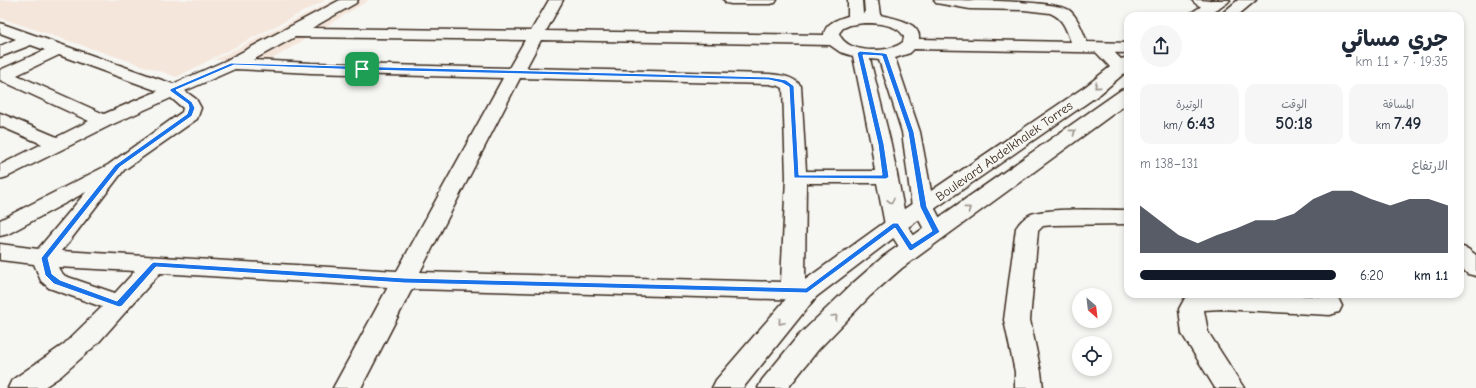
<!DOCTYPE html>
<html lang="ar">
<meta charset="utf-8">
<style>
body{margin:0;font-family:"Comic Neue","Playpen Sans Arabic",sans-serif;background:#f6f6f7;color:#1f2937;direction:rtl;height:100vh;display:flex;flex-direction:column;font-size:15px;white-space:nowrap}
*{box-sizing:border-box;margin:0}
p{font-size:13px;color:#747a83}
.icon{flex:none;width:22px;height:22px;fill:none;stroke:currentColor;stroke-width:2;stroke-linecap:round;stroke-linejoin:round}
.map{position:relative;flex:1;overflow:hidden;direction:ltr}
.drawer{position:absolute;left:1124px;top:12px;width:340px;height:286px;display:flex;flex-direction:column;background:#fff;border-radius:12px;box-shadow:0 2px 6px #0003;direction:rtl}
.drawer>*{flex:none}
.needle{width:26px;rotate:152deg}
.controls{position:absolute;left:1072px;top:288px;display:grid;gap:8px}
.controls a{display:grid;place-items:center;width:40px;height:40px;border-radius:50%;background:#fff;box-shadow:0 2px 6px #0003;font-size:20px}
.pin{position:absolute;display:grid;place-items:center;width:34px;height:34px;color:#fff;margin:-17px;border-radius:8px;box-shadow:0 2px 6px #0006}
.round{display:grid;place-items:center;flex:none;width:42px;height:42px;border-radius:21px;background:#f6f6f7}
.headline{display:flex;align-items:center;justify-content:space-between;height:68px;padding:0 16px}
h1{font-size:22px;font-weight:700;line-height:30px}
.metrics{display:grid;grid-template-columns:repeat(3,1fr);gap:6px;height:68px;padding:4px 16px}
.metrics div{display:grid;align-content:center;border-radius:10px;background:#f6f6f7;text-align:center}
.metrics b{font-size:17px;font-weight:700}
.metrics small{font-size:11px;font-weight:400}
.metrics p{font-size:11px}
.chart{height:112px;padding:8px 16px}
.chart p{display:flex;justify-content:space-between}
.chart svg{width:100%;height:72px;margin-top:4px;fill:#111827;opacity:.7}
ul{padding:0 16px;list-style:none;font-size:13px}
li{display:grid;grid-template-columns:64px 48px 1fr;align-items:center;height:30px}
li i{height:10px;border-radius:5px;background:#111827}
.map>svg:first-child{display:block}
.built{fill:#f5e6db}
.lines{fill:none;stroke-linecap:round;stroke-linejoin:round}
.street-casing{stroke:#3b2a1e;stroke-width:3}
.secondary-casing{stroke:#3b2a1e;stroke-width:3}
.street{fill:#f6f6f2;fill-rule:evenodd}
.secondary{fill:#f6f6f2;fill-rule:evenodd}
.oneway{stroke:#989088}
.route{fill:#1a73e8;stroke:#fff;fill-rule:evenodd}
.labels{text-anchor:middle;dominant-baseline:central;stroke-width:3.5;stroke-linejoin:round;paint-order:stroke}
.street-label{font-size:13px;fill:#3b2a1e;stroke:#f6f6f2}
</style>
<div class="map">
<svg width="1476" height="388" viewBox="0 0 1476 388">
<rect width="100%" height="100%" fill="#f6f6f2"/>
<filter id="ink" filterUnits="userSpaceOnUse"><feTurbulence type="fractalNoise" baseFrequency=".025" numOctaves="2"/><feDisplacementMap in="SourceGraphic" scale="8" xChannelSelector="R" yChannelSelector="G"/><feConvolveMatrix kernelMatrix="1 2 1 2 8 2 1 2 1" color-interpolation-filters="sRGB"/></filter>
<g filter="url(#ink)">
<path class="built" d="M0,0H326L177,77L0,18Z
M334,0H369L269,61L214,60Z"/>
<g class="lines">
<defs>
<path id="street" d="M340,0H358L356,3L312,28L531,31L549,0H563L546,31L824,35C825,23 838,19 848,16V0H862L863,14L865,13L864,0H878L880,15C893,18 921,22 919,39L1071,42C1066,29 1063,18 1050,13L1024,10L970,9L936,3L934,0C960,0 1050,0 1069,10C1078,17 1083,32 1087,42L1128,43V53L914,49L910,53L895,58L920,132L934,207L947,232L944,237L936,239L928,237L912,207L902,132L879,60L870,59L891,144L907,225L922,248L919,253L911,256L903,253L885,225L877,183H806L805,282L816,285L819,291L816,297L807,300L412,289L361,388H333L388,287L160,273L98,343L61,376L43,388H8L12,380L63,345L102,307L49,288L41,281L34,264L0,260V244L38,249L86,192L8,234L0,236V220L108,165L182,112L183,108L171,98L111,125L7,177L0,179V165L42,144L0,126V113L57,137L89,121L0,80V70L45,50L31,45L0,57V46L16,39L0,33V23L173,84L227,60ZM864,23C876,23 899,24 904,37L903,42C889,54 845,54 839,33L843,28L850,25ZM295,37L525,40L509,68L311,63L253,60ZM541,40L830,45L840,52L853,56L871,144L875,171H806L801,86C793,76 781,75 769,74L526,68ZM59,55L158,91L104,114L17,75ZM235,69L311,73L503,78L397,271L62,251L124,170L197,119L201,108L196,99L185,91ZM520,78L769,84L779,86L783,88L786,177L781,282L420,272ZM58,267L135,271L115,293L65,276L60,271Z
M724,0H777L775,3L770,4H731L726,3Z
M1192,0C1201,0 1215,0 1221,6L1219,9C1211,11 1197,7 1192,0Z
M1128,210V224L1054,225L1043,226L1038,231L1030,320L1041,372L1043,388H1015V372L1004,320L1016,228C1019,223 1024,218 1029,215C1045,207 1108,210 1128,210Z
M1460,246L1468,249L1476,255V276L1468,274L1460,267Z
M1196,294H1273L1330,297L1339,300L1342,306L1339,312L1330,315L1221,309L1204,310L1208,332L1244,388H1215L1182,334L1179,309L1185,298Z"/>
<path id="secondary" d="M1211,0H1230L1227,3L1208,16H1189L1191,13Z
M1238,0H1256L1237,16H1219Z
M1100,43L1106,44L1121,59L1128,57V70L1100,94L904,230L816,297L743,388H712L716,380L798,285L888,220L1086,86L1110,67L1092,48L1094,44Z
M1128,88V103L902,268L870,296L818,350L788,388H758L762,380L798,336L852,284L884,256L1121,90Z"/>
</defs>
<use href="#street" class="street-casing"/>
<use href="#secondary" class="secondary-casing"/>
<use href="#street" class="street"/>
<use href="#secondary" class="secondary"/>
</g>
<defs><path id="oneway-chevron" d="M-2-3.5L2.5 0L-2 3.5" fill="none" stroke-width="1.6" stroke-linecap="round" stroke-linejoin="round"/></defs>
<g class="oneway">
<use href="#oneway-chevron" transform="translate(1097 86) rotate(140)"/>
<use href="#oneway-chevron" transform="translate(1073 132) rotate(-36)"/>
<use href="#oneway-chevron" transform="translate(891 201) rotate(78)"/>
<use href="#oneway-chevron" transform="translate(968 209) rotate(-36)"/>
<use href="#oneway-chevron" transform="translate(835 317) rotate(-45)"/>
<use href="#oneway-chevron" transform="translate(781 322) rotate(130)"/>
</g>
</g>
<path class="route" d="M860,51L884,53L887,54L914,132L927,207L940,232L911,251L909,250L895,228L807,293L404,283L156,267L122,306L119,307L54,284L45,275L41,258L115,165L187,114L189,108L188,104L170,91V89L231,63L769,77L786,80L794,86L799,175H882L878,144L857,53ZM863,55L882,56L908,132L920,207L932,231L912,244L898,223H893L806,288L404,278L154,262L152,263L117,301L60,280L52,274L48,258L120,167L192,116L195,108L192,102L176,90L234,65L362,70L769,80L782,83L789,87L794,178L886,179L889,177L884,144Z"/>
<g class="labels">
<g class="street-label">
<text transform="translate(1004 151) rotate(-35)">Boulevard Abdelkhalek Torres</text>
</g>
</g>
</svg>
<div class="controls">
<a><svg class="needle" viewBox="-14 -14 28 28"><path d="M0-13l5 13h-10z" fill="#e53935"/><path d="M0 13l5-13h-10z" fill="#747a83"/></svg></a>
<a><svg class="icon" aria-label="locate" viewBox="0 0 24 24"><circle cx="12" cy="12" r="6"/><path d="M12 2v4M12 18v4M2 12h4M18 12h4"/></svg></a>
</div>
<div class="pin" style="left:362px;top:69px;background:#1e9e55"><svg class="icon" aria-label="arrive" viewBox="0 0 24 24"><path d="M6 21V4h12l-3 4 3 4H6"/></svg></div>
<section class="drawer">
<div class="headline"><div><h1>جري مسائي</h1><p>19:35 · 7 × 1.1 km</p></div><a class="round"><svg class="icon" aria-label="share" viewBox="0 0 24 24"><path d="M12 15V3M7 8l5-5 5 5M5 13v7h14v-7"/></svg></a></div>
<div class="metrics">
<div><p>المسافة</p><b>7.49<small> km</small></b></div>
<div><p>الوقت</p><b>50:18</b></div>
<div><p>الوتيرة</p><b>6:43<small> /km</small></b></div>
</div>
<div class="chart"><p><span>الارتفاع</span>131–138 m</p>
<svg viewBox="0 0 160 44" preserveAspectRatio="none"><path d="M0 44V15L10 24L20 33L30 38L40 33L50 29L60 24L70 24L80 20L90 11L100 6L110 6L120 11L130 15L140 11L150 11L160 15V44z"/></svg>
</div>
<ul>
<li><b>1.1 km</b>6:20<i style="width:100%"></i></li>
</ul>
</section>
</div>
